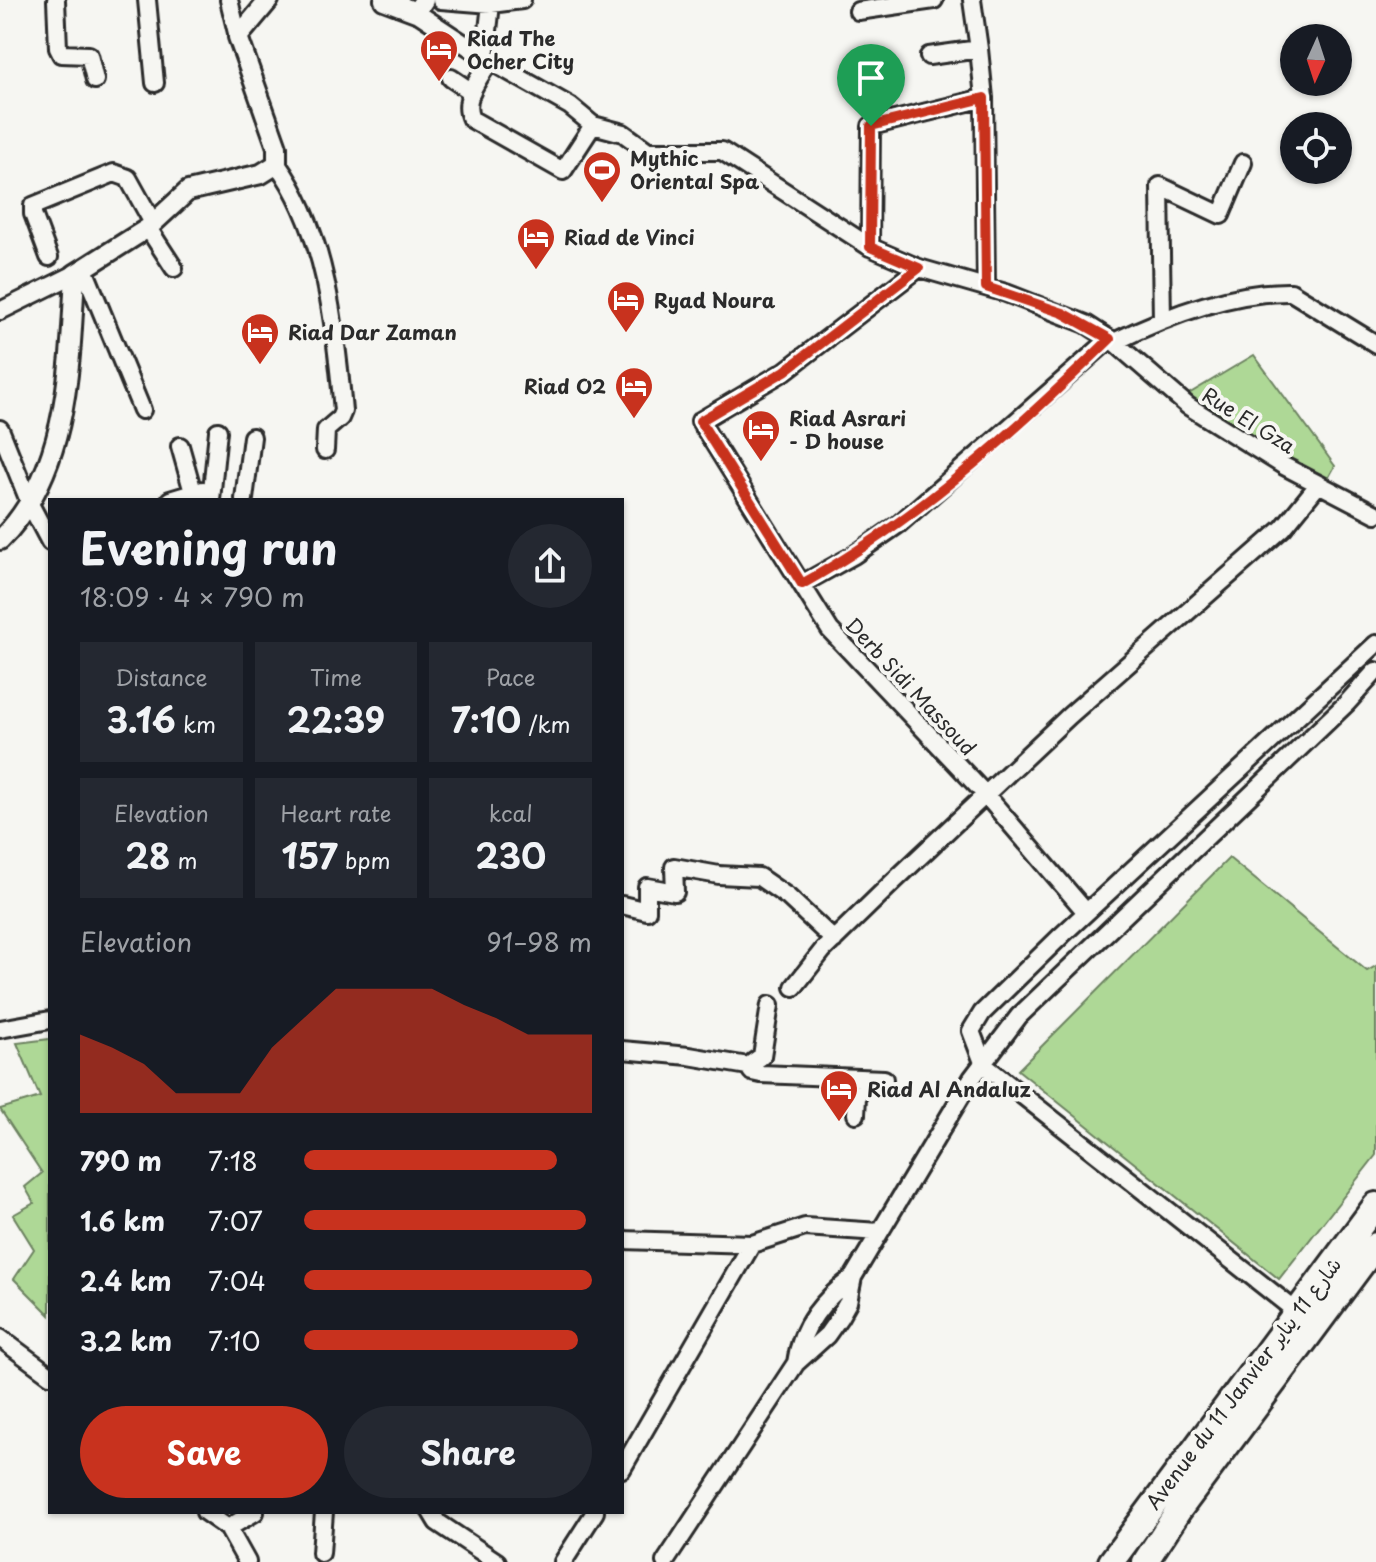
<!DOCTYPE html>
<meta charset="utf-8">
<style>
body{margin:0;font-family:"Playpen Sans","Playpen Sans Arabic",sans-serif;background:#242831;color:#f1f3f6;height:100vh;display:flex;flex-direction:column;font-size:30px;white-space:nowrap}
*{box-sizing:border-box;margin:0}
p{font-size:26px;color:#9ea1a6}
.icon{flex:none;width:44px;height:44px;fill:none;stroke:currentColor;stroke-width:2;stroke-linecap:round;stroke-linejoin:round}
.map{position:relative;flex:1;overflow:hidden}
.panel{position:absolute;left:48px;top:498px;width:576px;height:1016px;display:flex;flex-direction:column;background:#171b24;border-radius:0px;box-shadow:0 2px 6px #0004}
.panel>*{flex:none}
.needle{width:52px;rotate:183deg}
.buttons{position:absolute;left:1280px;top:24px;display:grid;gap:16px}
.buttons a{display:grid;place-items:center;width:72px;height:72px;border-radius:50%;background:#171b24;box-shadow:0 2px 6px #0004;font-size:40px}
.pin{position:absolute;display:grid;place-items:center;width:68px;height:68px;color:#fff;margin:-82px -34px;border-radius:50% 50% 50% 0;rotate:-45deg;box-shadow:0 0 8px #0007}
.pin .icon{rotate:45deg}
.round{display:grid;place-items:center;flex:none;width:84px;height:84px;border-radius:42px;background:#242831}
.overview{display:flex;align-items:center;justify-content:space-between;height:136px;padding:0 32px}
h1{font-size:44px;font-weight:700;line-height:60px}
.stats{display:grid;grid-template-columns:repeat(3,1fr);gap:12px;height:136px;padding:8px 32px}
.stats div{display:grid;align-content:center;border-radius:0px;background:#242831;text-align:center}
.stats b{font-size:34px;font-weight:700}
.stats small{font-size:22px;font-weight:400}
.stats p{font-size:22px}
.chart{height:224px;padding:16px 32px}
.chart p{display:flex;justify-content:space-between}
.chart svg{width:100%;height:144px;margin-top:8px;fill:#c8321e;opacity:.7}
.action{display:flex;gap:16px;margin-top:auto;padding:16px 32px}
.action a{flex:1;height:92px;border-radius:48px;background:#c8321e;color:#fff;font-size:32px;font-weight:700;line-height:92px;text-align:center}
.action a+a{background:#242831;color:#f1f3f6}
ul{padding:0 32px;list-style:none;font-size:26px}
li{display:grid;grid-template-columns:128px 96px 1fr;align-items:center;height:60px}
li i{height:20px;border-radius:10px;background:#c8321e}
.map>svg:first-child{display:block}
.green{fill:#aed896;stroke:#6c8260;stroke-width:2}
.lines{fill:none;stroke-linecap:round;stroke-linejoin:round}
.minor-casing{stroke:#2b2b2b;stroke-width:22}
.tertiary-casing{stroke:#2b2b2b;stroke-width:24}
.primary-casing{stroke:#2b2b2b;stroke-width:30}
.minor{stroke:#f6f6f2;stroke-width:16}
.tertiary{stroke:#f6f6f2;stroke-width:18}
.primary{stroke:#f6f6f2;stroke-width:24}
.route-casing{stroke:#fff;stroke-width:16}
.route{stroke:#c8321e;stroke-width:10}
.labels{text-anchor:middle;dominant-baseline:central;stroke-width:8;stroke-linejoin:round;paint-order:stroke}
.poi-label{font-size:20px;font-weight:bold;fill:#2b2b2b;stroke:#f6f6f2;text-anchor:start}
.street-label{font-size:20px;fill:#2b2b2b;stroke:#f6f6f2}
</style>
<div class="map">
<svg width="1376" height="1562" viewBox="0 0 1376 1562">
<rect width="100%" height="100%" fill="#f6f6f2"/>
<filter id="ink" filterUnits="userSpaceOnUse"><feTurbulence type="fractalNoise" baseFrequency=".0125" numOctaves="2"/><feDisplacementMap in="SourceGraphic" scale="16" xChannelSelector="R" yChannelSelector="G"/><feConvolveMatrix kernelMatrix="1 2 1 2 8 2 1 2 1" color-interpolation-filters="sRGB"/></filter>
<g filter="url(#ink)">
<path class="green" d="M1254,355L1335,466L1326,482L1187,395Z
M1229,858L1367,971L1376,966V1155L1279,1279L1018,1070Z
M50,1039V1315L14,1279L34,1249L13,1215L34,1203L25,1187L42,1173L0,1109L40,1097L17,1043Z"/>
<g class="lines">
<defs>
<path id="minor" d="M56,0L58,48L61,54L89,55L95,80
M147,0L155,83
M229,0L238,37
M441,0L491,4L522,0
M972,0L979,49
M858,11L934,0
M416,12L490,61L570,106L593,125L623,133L648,151H722L870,247L919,268L1006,293L1086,324L1114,342L1188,406L1284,466L1376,514
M929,56L979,49L984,98L986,287
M485,57L491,4
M490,61C480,77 461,99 471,119L563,171L593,125
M451,78L472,92
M277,164C326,231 336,331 343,411L340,418L326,430L325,450
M148,228L174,268
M870,247L871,126L984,98
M49,257L33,214V206L114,173L128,178L153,223
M919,268L785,371L700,421L830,630L985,794L1086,912
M84,269L142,410
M0,311L75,274
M1162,320L1160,186L1221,215L1243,163
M1114,342C1167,316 1231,291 1291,292L1376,344
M0,429L31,506L50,542
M180,446L193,492
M244,499L252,437
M170,500L203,490
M211,500L218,431
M802,584L854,555L899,524L1110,339
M622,905L647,911V887L675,892L674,867L719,875L759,877L788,897L834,940
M794,987L823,950L894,881L1069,716L1283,528L1318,485
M0,1029L50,1020
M622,1050L689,1056L748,1066L762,1056L770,1005
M748,1066L752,1072L761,1074L884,1079
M856,1114L858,1081
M622,1240L752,1244L805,1227L879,1232
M1297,1312L984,1065L971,1031L982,1013L1062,935L1376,644
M0,1338L50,1375
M796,1363C801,1325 824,1299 853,1277
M622,1469L752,1244
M205,1512L228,1528L247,1562
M431,1512L437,1522L497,1562
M228,1528L255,1512
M321,1553L324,1512
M563,1562L595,1512
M665,1562L796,1363L827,1335L839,1318L848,1302L853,1277L972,1078L1019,1016L1346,704L1376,671"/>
<path id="tertiary" d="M384,0L416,12L424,0
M0,540C69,472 70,365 75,274L148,228L188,191L261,174L277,164V147L238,37L269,0"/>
<path id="primary" d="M1111,1562L1376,1205
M1145,1562L1179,1510L1376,1245"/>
</defs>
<use href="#minor" class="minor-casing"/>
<use href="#tertiary" class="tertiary-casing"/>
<use href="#primary" class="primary-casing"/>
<use href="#minor" class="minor"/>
<use href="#tertiary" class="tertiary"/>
<use href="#primary" class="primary"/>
</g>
</g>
<g class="lines" filter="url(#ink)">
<defs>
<path id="route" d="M984,98L986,287L1063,313L1110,339C1017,430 916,521 802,584L700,421L785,371L919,268L870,247L871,126Z"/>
</defs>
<use href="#route" class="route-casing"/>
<use href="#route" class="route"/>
</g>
<defs>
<symbol id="hotel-pin" viewBox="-11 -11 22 30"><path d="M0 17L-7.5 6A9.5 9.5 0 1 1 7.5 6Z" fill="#c8321e" stroke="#f6f6f2"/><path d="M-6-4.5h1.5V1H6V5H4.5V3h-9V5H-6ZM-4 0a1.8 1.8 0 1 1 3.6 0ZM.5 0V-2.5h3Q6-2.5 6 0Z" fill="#fff"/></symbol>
<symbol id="stadium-pin" viewBox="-11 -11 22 30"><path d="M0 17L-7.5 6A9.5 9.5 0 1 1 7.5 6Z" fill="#c8321e" stroke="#f6f6f2"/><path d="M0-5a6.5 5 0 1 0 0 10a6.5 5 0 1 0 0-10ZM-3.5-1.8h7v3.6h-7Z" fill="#fff"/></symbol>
</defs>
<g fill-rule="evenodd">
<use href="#hotel-pin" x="417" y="27" width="44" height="60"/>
<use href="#stadium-pin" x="580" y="148" width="44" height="60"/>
<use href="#hotel-pin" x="514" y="215" width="44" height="60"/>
<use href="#hotel-pin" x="604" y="278" width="44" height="60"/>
<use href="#hotel-pin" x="238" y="310" width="44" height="60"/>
<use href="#hotel-pin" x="612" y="364" width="44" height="60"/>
<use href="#hotel-pin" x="739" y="407" width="44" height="60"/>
<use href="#hotel-pin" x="817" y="1067" width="44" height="60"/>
</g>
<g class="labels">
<g class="poi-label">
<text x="467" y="38">Riad The<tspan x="467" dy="23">Ocher City</tspan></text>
<text x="630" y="158">Mythic<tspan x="630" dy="23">Oriental Spa</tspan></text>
<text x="564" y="237">Riad de Vinci</text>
<text x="654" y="300">Ryad Noura</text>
<text x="288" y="332">Riad Dar Zaman</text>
<text x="606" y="386" text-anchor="end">Riad O2</text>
<text x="789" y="418">Riad Asrari<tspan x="789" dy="23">- D house</tspan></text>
<text x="867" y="1089">Riad Al Andaluz</text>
</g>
<g class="street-label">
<text transform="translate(1249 420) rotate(32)">Rue El Gza</text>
<text transform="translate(911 686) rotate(47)">Derb Sidi Massoud</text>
<text transform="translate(1243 1383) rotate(-53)">Avenue du 11 Janvier شارع 11 يناير</text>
</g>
</g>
</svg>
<div class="buttons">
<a><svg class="needle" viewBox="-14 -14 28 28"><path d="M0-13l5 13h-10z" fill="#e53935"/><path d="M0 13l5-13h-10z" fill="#9ea1a6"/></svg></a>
<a><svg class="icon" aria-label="locate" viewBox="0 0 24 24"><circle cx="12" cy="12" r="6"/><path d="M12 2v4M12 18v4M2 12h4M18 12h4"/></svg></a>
</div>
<div class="pin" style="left:871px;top:126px;background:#1e9e55"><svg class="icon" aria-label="arrive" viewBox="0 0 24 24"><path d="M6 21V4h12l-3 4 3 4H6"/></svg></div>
<section class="panel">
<div class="overview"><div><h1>Evening run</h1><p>18:09 · 4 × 790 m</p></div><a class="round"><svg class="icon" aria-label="share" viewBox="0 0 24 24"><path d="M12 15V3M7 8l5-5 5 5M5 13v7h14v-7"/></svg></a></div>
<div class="stats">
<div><p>Distance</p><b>3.16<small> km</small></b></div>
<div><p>Time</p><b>22:39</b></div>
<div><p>Pace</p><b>7:10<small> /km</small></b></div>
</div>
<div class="stats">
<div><p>Elevation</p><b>28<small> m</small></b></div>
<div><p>Heart rate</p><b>157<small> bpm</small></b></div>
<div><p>kcal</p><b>230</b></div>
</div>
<div class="chart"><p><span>Elevation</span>91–98 m</p>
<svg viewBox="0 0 160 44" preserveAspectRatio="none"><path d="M0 44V20L10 24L20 29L30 38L40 38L50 38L60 24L70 15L80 6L90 6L100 6L110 6L120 11L130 15L140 20L150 20L160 20V44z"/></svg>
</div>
<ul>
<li><b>790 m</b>7:18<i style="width:88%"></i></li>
<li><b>1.6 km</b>7:07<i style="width:98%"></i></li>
<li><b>2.4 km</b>7:04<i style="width:100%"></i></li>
<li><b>3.2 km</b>7:10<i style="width:95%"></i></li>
</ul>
<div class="action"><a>Save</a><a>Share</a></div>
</section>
</div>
